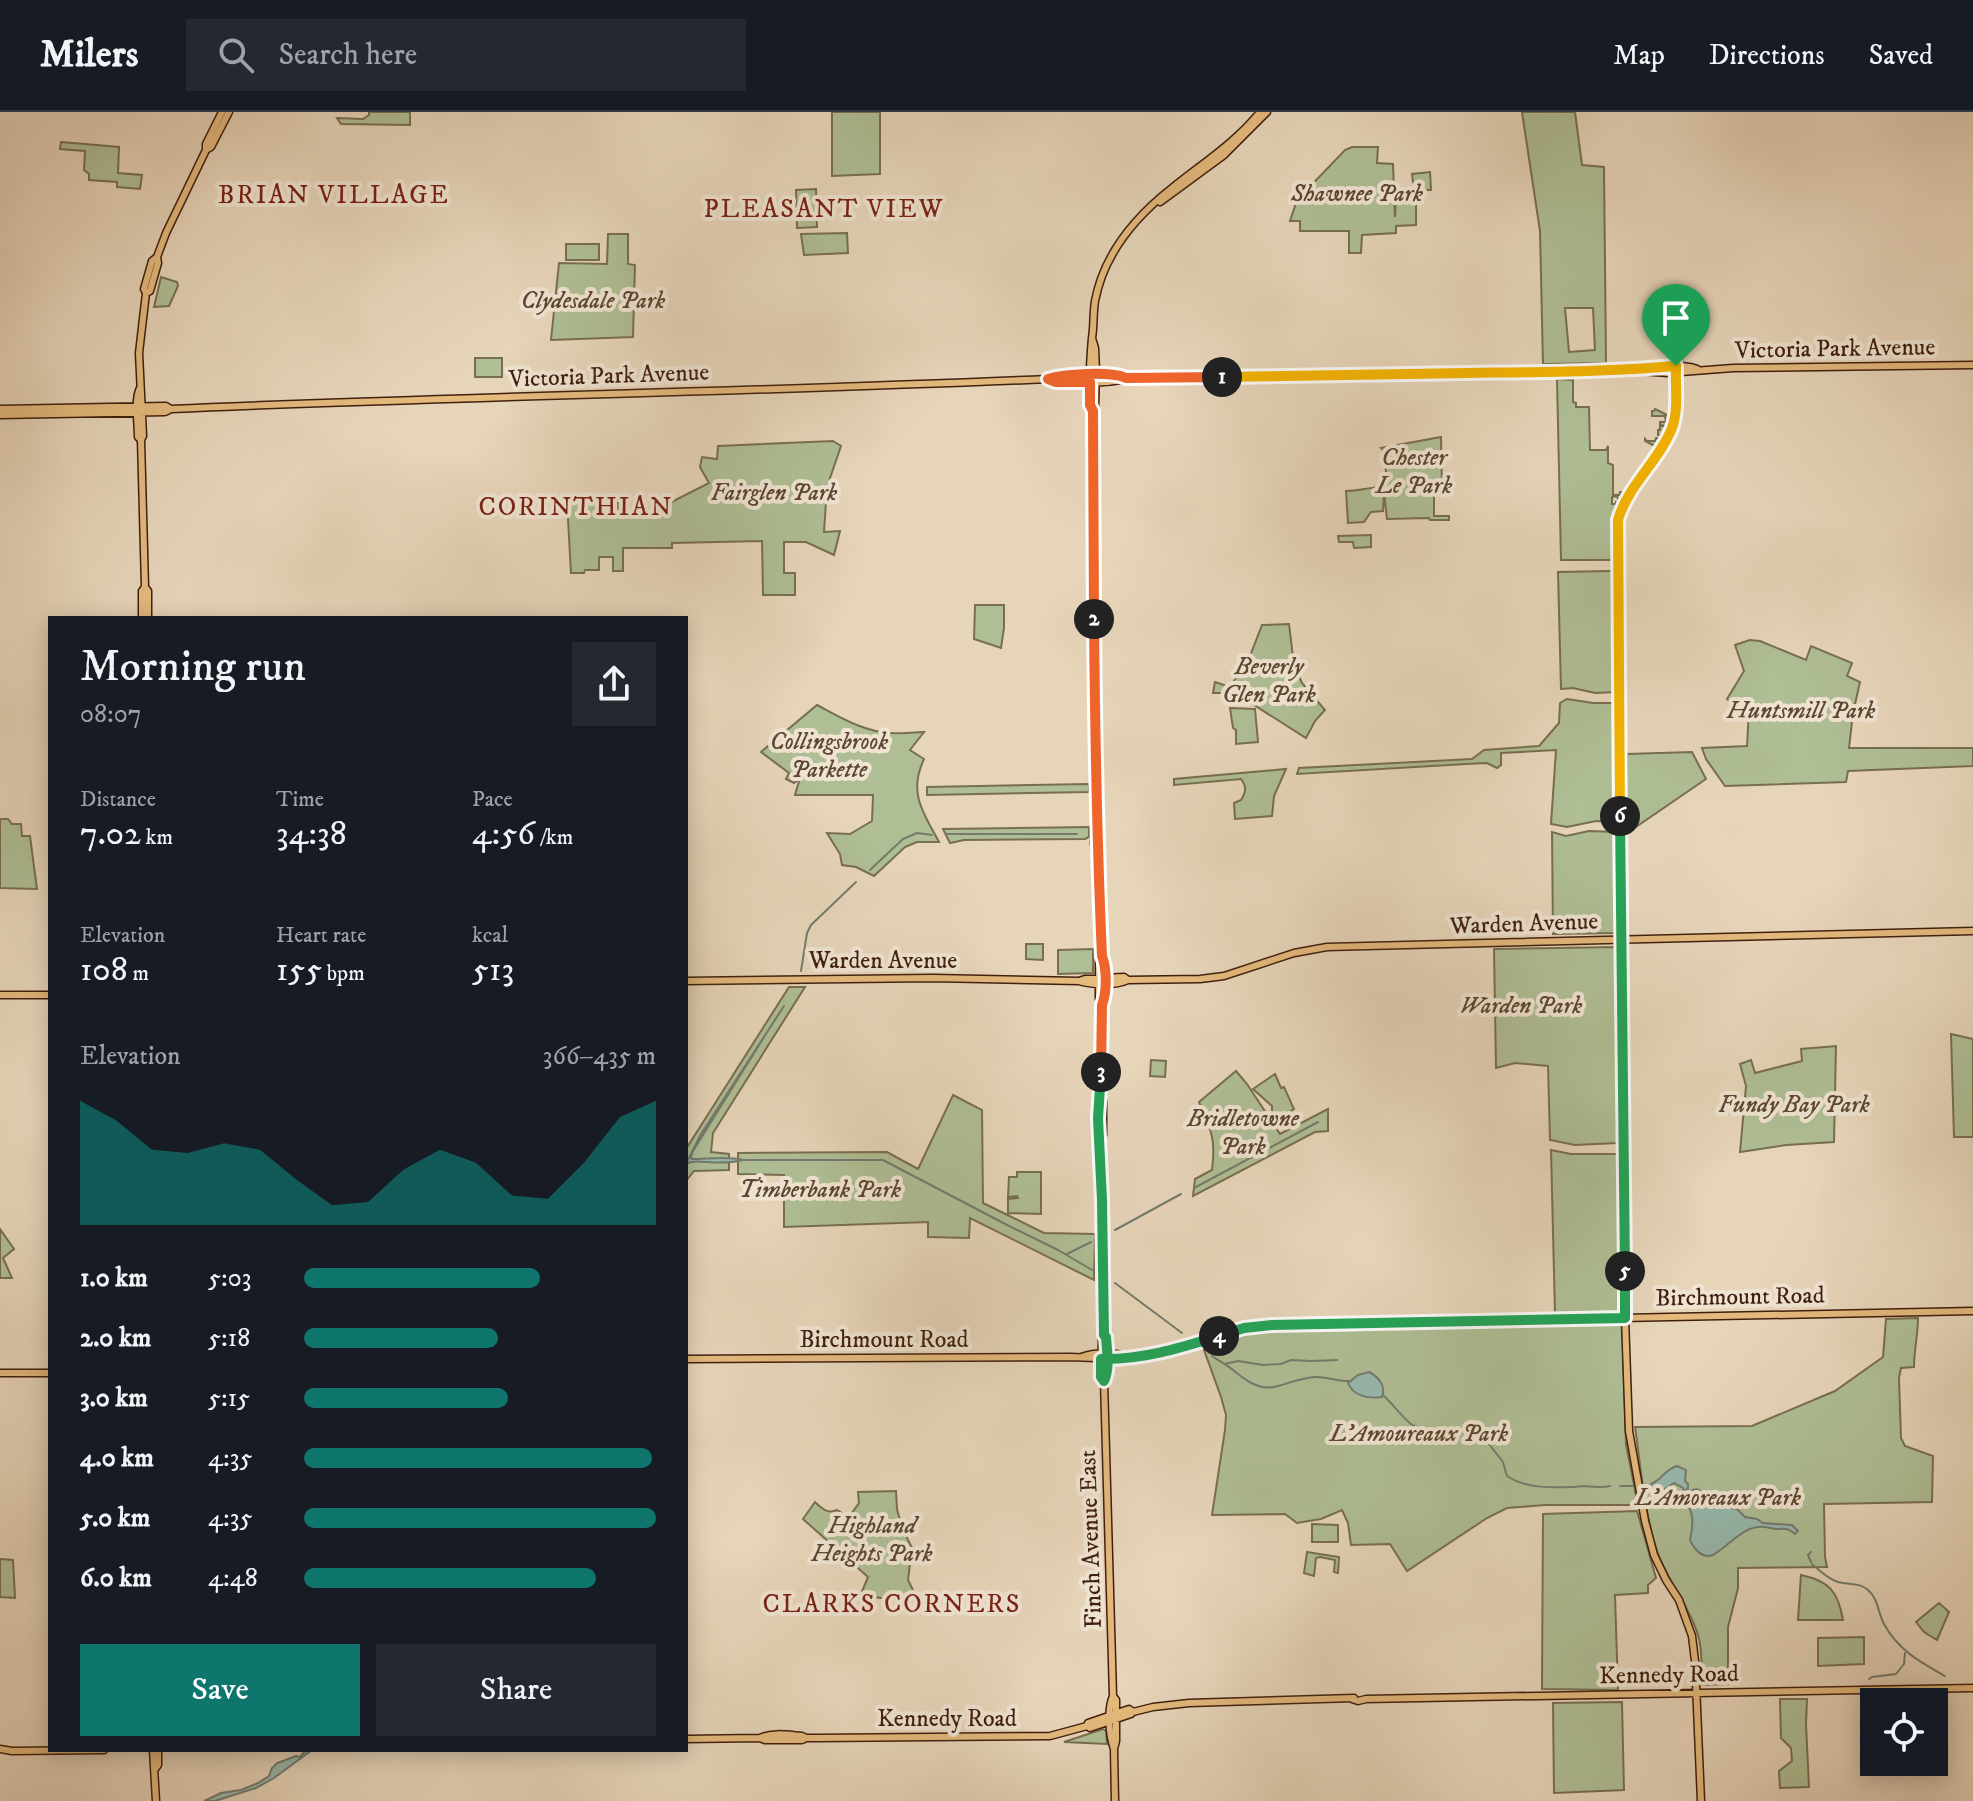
<!DOCTYPE html>
<meta charset="utf-8">
<style>
body{margin:0;font-family:"IM FELL DW Pica",serif;background:#242831;color:#f1f3f6;height:100vh;display:flex;flex-direction:column;font-size:30px;white-space:nowrap}
*{box-sizing:border-box;margin:0}
p{font-size:26px;color:#9ea1a6}
.icon{flex:none;width:44px;height:44px;fill:none;stroke:currentColor;stroke-width:2;stroke-linecap:round;stroke-linejoin:round}
.map{position:relative;flex:1;overflow:hidden}
.sheet{position:absolute;left:48px;top:504px;width:640px;height:1136px;display:flex;flex-direction:column;background:#171b24;border-radius:0px;box-shadow:0 4px 20px #0003}
.sheet>*{flex:none}
.fabs{position:absolute;left:1860px;top:1576px;display:grid;gap:16px}
.fabs a{display:grid;place-items:center;width:88px;height:88px;border-radius:0px;background:#171b24;box-shadow:0 4px 20px #0003;font-size:40px}
.pin{position:absolute;display:grid;place-items:center;width:68px;height:68px;color:#fff;margin:-82px -34px;border-radius:50% 50% 50% 0;rotate:-45deg;box-shadow:0 0 8px #0007}
.pin .icon{rotate:45deg}
.km{position:absolute;width:40px;height:40px;margin:-20px;border-radius:50%;background:#222;color:#fff;font-size:22px;line-height:40px;text-align:center}
.round{display:grid;place-items:center;flex:none;width:84px;height:84px;border-radius:0px;background:#242831}
.summary{display:flex;align-items:center;justify-content:space-between;height:136px;padding:0 32px}
h1{font-size:44px;font-weight:600;line-height:60px}
.figures{display:grid;grid-template-columns:repeat(3,1fr);gap:12px;height:136px;padding:8px 32px}
.figures div{display:grid;align-content:center}
.figures b{font-size:34px;font-weight:600}
.figures small{font-size:22px;font-weight:400}
.figures p{font-size:22px}
.chart{height:224px;padding:16px 32px}
.chart p{display:flex;justify-content:space-between}
.chart svg{width:100%;height:144px;margin-top:8px;fill:#0f766e;opacity:.7}
.button{display:flex;gap:16px;margin-top:auto;padding:16px 32px}
.button a{flex:1;height:92px;border-radius:0px;background:#0f766e;color:#fff;font-size:32px;font-weight:600;line-height:92px;text-align:center}
.button a+a{background:#242831;color:#f1f3f6}
ul{padding:0 32px;list-style:none;font-size:26px}
li{display:grid;grid-template-columns:128px 96px 1fr;align-items:center;height:60px}
li i{height:20px;border-radius:10px;background:#0f766e}
header{display:flex;align-items:center;gap:48px;box-sizing:border-box;height:112px;padding:0 40px;background:#171b24;border-bottom:2px solid #363941}
header strong{font-size:38px}
nav{display:flex;gap:44px;margin-inline-start:auto;font-size:28px}
.search{width:560px;height:72px;background:#242831;display:flex;align-items:center;gap:20px;box-sizing:border-box;padding:0 28px;border-radius:0px;color:#9ea1a6;font-size:30px}
.map>svg:first-child{display:block}
.green{fill:#afbe95;stroke:#786e52;stroke-width:2;fill-rule:evenodd}
.water{fill:#97b9ae;stroke:#747b6e;stroke-width:2}
.lines{fill:none;stroke-linecap:round;stroke-linejoin:round}
.stream{stroke:#747b6e;stroke-width:2}
.major-casing{stroke:#401f0f;stroke-width:9}
.major{stroke:#e4ba7d;stroke-width:6}
.split-1-casing{stroke:#fff;stroke-width:16}
.split-2-casing{stroke:#fff;stroke-width:16}
.split-3-casing{stroke:#fff;stroke-width:16}
.split-4-casing{stroke:#fff;stroke-width:16}
.split-5-casing{stroke:#fff;stroke-width:16}
.split-6-casing{stroke:#fff;stroke-width:16}
.split-7-casing{stroke:#fff;stroke-width:16}
.split-1{stroke:#f5b400;stroke-width:10}
.split-2{stroke:#f0652b;stroke-width:10}
.split-3{stroke:#f0652b;stroke-width:10}
.split-4{stroke:#22a559;stroke-width:10}
.split-5{stroke:#22a559;stroke-width:10}
.split-6{stroke:#22a559;stroke-width:10}
.split-7{stroke:#f5b400;stroke-width:10}
.labels{text-anchor:middle;dominant-baseline:central;stroke-width:8;stroke-linejoin:round;paint-order:stroke}
.park-label{font-size:24px;font-style:italic;fill:#5c4730;stroke:#efe4d2}
.street-label{font-size:24px;fill:#401f0f;stroke:#efe4d2}
.neighbourhood-label{font-size:26px;letter-spacing:2px;fill:#7a1f14;stroke:#efe4d2}
</style>
<header>
<strong>Milers</strong>
<div class="search"><svg class="icon" aria-label="search" viewBox="0 0 24 24"><circle cx="10" cy="10" r="6"/><path d="M15 15l6 6"/></svg>Search here</div>
<nav><a>Map</a><a>Directions</a><a>Saved</a></nav>
</header>
<div class="map">
<svg width="1973" height="1689" viewBox="0 0 1973 1689">
<rect width="100%" height="100%" fill="#e7d5ba"/>
<filter id="stains"><feTurbulence type="fractalNoise" baseFrequency=".0025" numOctaves="4"/><feColorMatrix values="0 0 0 0 .2 0 0 0 0 .09 0 0 0 0 .02 0 0 0 .5 -.17"/></filter>
<radialGradient id="worn" r=".72"><stop offset=".6" stop-color="#630" stop-opacity="0"/><stop offset="1" stop-color="#630" stop-opacity=".3"/></radialGradient>
<path class="green" d="M369,0H410V13L341,12L337,6L363,7L369,3Z
M832,0H880V62L832,64Z
M1522,0H1575L1582,53L1604,55L1606,251L1543,252L1540,119ZM1565,196H1593L1595,238L1569,240Z
M61,30L119,35L118,61L142,63L140,77L117,75V70L89,68V62L84,58L85,39L60,37Z
M1352,35H1378L1377,51L1393,52L1395,105L1396,78H1416V113L1396,114V121L1362,123L1361,141H1349V119H1300V109H1290L1297,88L1345,38Z
M1430,60L1431,78H1420L1413,70L1412,62Z
M816,77L817,115L797,116L796,78Z
M847,121L848,141L804,143L801,122Z
M608,122H628V152L635,153L633,225L551,228L559,151L607,152Z
M566,132H599V148H566Z
M161,165L177,170L178,174L169,194L154,195Z
M475,246H502V265H475Z
M1557,267L1573,268V290L1576,291V295H1589L1590,338H1606L1608,334V351L1613,353V383H1619L1620,380H1625L1630,373L1632,374L1623,387H1618L1617,384L1612,385V392H1616V390L1620,392L1615,409L1612,445L1610,448H1561Z
M1655,297L1671,305L1667,319L1657,336H1654L1655,334L1645,329V327L1647,329H1655L1656,326H1661L1663,323H1658V318H1660V314H1668L1660,313V310H1666L1665,304H1652V299H1654Z
M1441,325L1442,372L1434,381V404H1449V408H1430L1429,406L1387,407L1384,381L1383,399L1371,400L1364,410L1348,411L1346,379C1359,379 1370,375 1383,375V373L1387,372L1384,339L1381,336Z
M833,329L841,334L827,375L824,420L840,419L834,443L806,430H784V461H795V483H763L762,429L672,431V436H623V459H613V445H599V458H585L584,461H571L567,389L618,387L619,405H642L709,371L700,355L702,345L717,347L718,334Z
M1371,423V435L1354,436L1353,430H1339L1338,424Z
M1610,459H1612L1614,464L1615,580L1595,581L1573,576L1561,577L1558,460Z
M975,493H1004V516L1001,536L974,527Z
M1289,512L1294,553L1302,571L1325,598L1315,609L1306,626L1235,581H1213L1215,570L1230,575L1250,544L1262,513Z
M1750,528L1760,529L1806,548L1811,534L1852,551L1847,564L1860,570L1853,601L1849,636H1973V654L1848,659L1846,670L1725,674L1706,647L1702,636L1747,634L1749,598L1740,597L1727,587L1744,559L1735,533Z
M1567,587L1593,591H1613L1615,710L1596,709L1567,715L1551,712L1556,638L1501,641V653L1497,656L1487,651L1466,652L1297,662L1299,656L1472,647L1484,638L1539,634L1559,611L1560,591Z
M817,593C840,605 864,620 891,621C902,622 913,620 924,620L910,638L924,647C908,681 923,700 939,730H917L905,735L874,764L856,755L842,753L840,742L827,721L850,722L872,709L873,683H795L799,669L798,668L794,671L786,667L789,661L761,640Z
M1230,596L1255,597L1258,630L1236,632V618L1233,616Z
M1692,640L1706,667L1627,721V642Z
M1286,657L1274,684L1272,704L1235,707L1234,691L1241,688C1246,680 1247,675 1241,667L1174,673V667Z
M1089,672V680L927,683V675Z
M0,707H8L12,712H21L22,724H30L37,777L0,776Z
M1089,715V725L1085,727L964,728L950,731L943,717Z
M1589,719L1616,720V821L1553,822L1552,720L1566,724Z
M1026,832H1043V848L1026,847Z
M1616,835L1617,1031L1575,1033L1550,1028L1548,954L1515,951L1496,956L1494,837Z
M1093,837V861L1058,862V838Z
M789,875H805L713,1021L711,1040L729,1042V1058L694,1059L686,1069V1037Z
M1951,922L1973,927V1025H1954Z
M1836,934L1834,1030L1786,1033L1740,1040L1746,974L1740,952L1751,948L1755,961L1802,949L1801,937Z
M1151,948L1166,949L1165,965L1150,964Z
M1236,959L1247,972L1280,1022L1328,997V1019L1315,1020L1193,1084L1195,1067L1212,1058C1216,1026 1211,1018 1199,990Z
M1275,962L1281,976L1284,975L1294,997L1278,1007L1272,999V994L1253,977Z
M953,983L982,998L983,1091L1044,1121L1095,1122L1094,1168L970,1106L969,1126L928,1125V1110L784,1115V1063L738,1062V1041L887,1040L918,1057Z
M1551,1038L1571,1042H1621L1622,1201L1555,1202Z
M1017,1060H1041V1102L1008,1101V1087L1018,1086L1017,1084L1008,1085L1009,1065H1017Z
M0,1117L14,1137L3,1146L12,1166H0Z
M1918,1206C1918,1223 1914,1238 1914,1255L1901,1256L1899,1266L1901,1326L1905,1334L1933,1344L1932,1390L1824,1392L1825,1445L1827,1455L1738,1456V1476L1728,1515V1572L1702,1573C1701,1557 1703,1538 1698,1523C1689,1493 1667,1468 1657,1439C1644,1399 1641,1356 1635,1315L1752,1314L1835,1279L1883,1245L1886,1207Z
M1622,1207L1626,1333L1638,1393H1545L1507,1396L1487,1406L1407,1459L1390,1432L1351,1433L1348,1411L1342,1398L1321,1407L1297,1411L1285,1402L1212,1403L1225,1318L1226,1303L1221,1285L1203,1235L1235,1224L1256,1220Z
M896,1379L897,1397L902,1416L912,1436L908,1468L915,1482C892,1488 885,1488 861,1482L868,1465L803,1407L815,1390C822,1397 828,1402 837,1398L849,1405L859,1391L858,1380Z
M1637,1399L1656,1466L1648,1473V1481L1615,1483L1618,1578L1542,1577L1543,1402Z
M1312,1412L1338,1413V1430H1312Z
M1307,1440L1339,1445L1338,1461L1334,1460L1335,1448L1320,1445L1316,1446L1314,1464L1304,1461Z
M0,1447L13,1448L15,1486L0,1485Z
M1801,1463C1829,1469 1838,1479 1843,1508H1798Z
M1939,1491L1949,1500L1937,1528L1924,1520L1916,1510Z
M1864,1525V1552L1818,1554V1526Z
M1914,1583V1590H1874V1618L1866,1611L1867,1585Z
M1780,1587H1807L1806,1612L1809,1675L1780,1676L1779,1659L1792,1649L1791,1636L1781,1626Z
M1622,1590L1624,1678L1554,1681L1553,1591Z
M1103,1617L1106,1619L1107,1632L1064,1630Z"/>
<path class="water" d="M771,914L693,1039L691,1045L692,1047C708,1047 728,1044 743,1048C731,1051 719,1051 707,1050C698,1050 695,1048 686,1052L701,1022Z
M1369,1260C1379,1265 1386,1274 1382,1285C1368,1287 1353,1284 1348,1271L1358,1263Z
M1677,1354L1686,1358L1685,1369L1688,1372V1377L1683,1379V1376L1674,1371L1665,1377L1650,1375L1651,1372C1662,1368 1665,1357 1677,1354Z
M1696,1377L1710,1383L1723,1394L1737,1397L1745,1405L1757,1407L1763,1411L1792,1413L1798,1419L1795,1422C1787,1415 1785,1417 1777,1417C1773,1417 1768,1415 1764,1415C1744,1413 1730,1433 1713,1443C1702,1447 1694,1437 1690,1428C1695,1405 1692,1401 1683,1381Z
M306,1638H312L274,1666L256,1676L215,1689H204L221,1681L241,1678L258,1671L269,1664L272,1656L277,1651L296,1644L300,1645Z"/>
<g class="lines">
<path class="stream" d="M946,722H1077
M870,758L903,727L917,721L932,723
M801,859L807,821L811,813L856,770
M771,914L784,894
M743,1048H883L1009,1114L1058,1138L1092,1158
M1194,1076L1318,1010
M1115,1118L1181,1082
M1067,1142L1091,1130
M1115,1171L1182,1221
M1212,1244C1219,1249 1227,1253 1233,1258C1245,1268 1260,1280 1278,1274C1289,1271 1301,1266 1314,1265C1326,1264 1338,1270 1351,1269
M1225,1252L1238,1249L1263,1253L1281,1252L1291,1248L1311,1249L1337,1248
M1383,1283C1393,1292 1401,1304 1411,1312C1424,1322 1454,1319 1470,1321
M1489,1332L1503,1350L1507,1364C1525,1376 1550,1376 1571,1375C1576,1375 1580,1374 1584,1374C1594,1375 1601,1376 1610,1374
M1620,1374H1634
M1644,1374L1650,1373
M1811,1450L1808,1443L1811,1440
M1812,1452C1820,1459 1828,1467 1838,1470C1849,1473 1859,1470 1868,1478C1878,1486 1878,1501 1884,1512C1898,1538 1920,1550 1945,1564
M1869,1567L1872,1565L1896,1562L1904,1552L1905,1541
M1869,1614V1587"/>
<defs>
<path id="major" d="M206,38L211,35L229,0
M1160,90L1224,43L1267,0
M146,181L150,179L158,151L157,145L166,121L206,38V32L222,0
M1092,226L1095,236L1096,259L1093,371L1097,706L1099,731L1098,765L1105,866L1101,923V980L1103,990V1023L1100,1028
M1676,254L1675,299L1672,317L1625,389L1620,402L1618,415L1625,1206L1629,1319L1645,1409L1654,1443L1666,1468L1679,1488L1692,1524L1695,1549L1701,1689
M1637,257C1651,253 1684,252 1697,257
M1048,267C1061,272 1114,272 1126,266L1545,260L1612,257L1668,261L1733,256L1973,253
M140,276C134,289 138,309 138,325L141,328
M0,297L166,294L171,297
M1093,299L1090,293C1089,270 1090,248 1092,226C1094,214 1093,201 1095,189C1104,141 1135,105 1172,76C1203,51 1235,31 1260,0
M0,303L165,300L171,297C463,284 756,280 1048,267C1064,262 1111,259 1126,266
M142,506V479L145,475
M148,506V479L145,475L141,328L143,324L139,241L146,181L144,177L152,149L157,145
M1096,712L1094,731L1097,753
M686,869L933,866L1079,869C1093,873 1115,874 1128,868L1200,867L1224,864L1294,841L1327,835L1973,819
M1079,869L1085,867L1124,865L1128,868
M0,883H50
M1102,893L1099,887V848L1102,844
M1100,983C1093,1003 1100,1026 1100,1046C1102,1105 1103,1164 1104,1223L1102,1226L1101,1265L1104,1269L1113,1584L1116,1588V1629L1114,1637
M1104,1223L1106,1225C1107,1239 1110,1256 1104,1269
M1082,1245C1094,1240 1116,1240 1128,1245
M686,1247L1070,1245L1122,1247L1164,1241L1238,1218L1272,1213L1973,1199
M0,1261H50
M1113,1584C1107,1598 1109,1623 1114,1637L1115,1689
M1352,1587L1358,1589L1366,1587L1973,1576
M1087,1614L1090,1616L1131,1602L1133,1600L1153,1595L1189,1591L1354,1586
M760,1626C772,1620 789,1623 802,1624L806,1626
M686,1627L760,1626L765,1628H802L806,1626H818L1050,1624L1087,1614L1088,1611L1129,1597L1133,1600
M0,1637L12,1639L104,1638
M153,1638L156,1689
M155,1657L158,1653V1638"/>
</defs>
<use href="#major" class="major-casing"/>
<use href="#major" class="major"/>
</g>
<g class="lines">
<defs>
<path id="split-1" d="M1222,265C1303,263 1385,262 1467,261C1537,260 1607,260 1676,254"/>
<path id="split-2" d="M1094,507L1093,299L1090,293V270H1056L1048,267C1064,262 1111,259 1126,266L1222,265"/>
<path id="split-3" d="M1094,507C1095,620 1097,732 1102,844C1107,857 1107,880 1102,893L1101,960"/>
<path id="split-4" d="M1101,960L1098,1006L1102,1088L1104,1223L1106,1225C1107,1239 1110,1256 1104,1269L1101,1265V1247C1142,1248 1180,1236 1219,1224"/>
<path id="split-5" d="M1219,1224L1244,1216L1272,1213L1625,1206V1159"/>
<path id="split-6" d="M1620,704L1625,1159"/>
<path id="split-7" d="M1620,704L1618,408C1628,373 1659,349 1672,316C1679,297 1675,274 1676,254"/>
</defs>
<use href="#split-1" class="split-1-casing"/>
<use href="#split-2" class="split-2-casing"/>
<use href="#split-3" class="split-3-casing"/>
<use href="#split-4" class="split-4-casing"/>
<use href="#split-5" class="split-5-casing"/>
<use href="#split-6" class="split-6-casing"/>
<use href="#split-7" class="split-7-casing"/>
<use href="#split-1" class="split-1"/>
<use href="#split-2" class="split-2"/>
<use href="#split-3" class="split-3"/>
<use href="#split-4" class="split-4"/>
<use href="#split-5" class="split-5"/>
<use href="#split-6" class="split-6"/>
<use href="#split-7" class="split-7"/>
</g>
<g class="labels">
<g class="park-label">
<text x="1357" y="82">Shawnee Park</text>
<text x="593" y="189">Clydesdale Park</text>
<text x="1414" y="346">Chester<tspan x="1414" dy="28">Le Park</tspan></text>
<text x="774" y="381">Fairglen Park</text>
<text x="1269" y="555">Beverly<tspan x="1269" dy="28">Glen Park</tspan></text>
<text x="1801" y="599">Huntsmill Park</text>
<text x="829" y="630">Collingsbrook<tspan x="829" dy="28">Parkette</tspan></text>
<text x="1521" y="894">Warden Park</text>
<text x="1794" y="993">Fundy Bay Park</text>
<text x="1243" y="1007">Bridletowne<tspan x="1243" dy="28">Park</tspan></text>
<text x="820" y="1078">Timberbank Park</text>
<text x="1419" y="1322">L'Amoureaux Park</text>
<text x="1718" y="1386">L'Amoreaux Park</text>
<text x="872" y="1414">Highland<tspan x="872" dy="28">Heights Park</tspan></text>
</g>
<g class="street-label">
<text transform="translate(1835 237) rotate(-1)">Victoria Park Avenue</text>
<text transform="translate(609 264) rotate(-2)">Victoria Park Avenue</text>
<text transform="translate(1524 812) rotate(-2)">Warden Avenue</text>
<text x="883" y="849">Warden Avenue</text>
<text transform="translate(1740 1185) rotate(-1)">Birchmount Road</text>
<text x="884" y="1228">Birchmount Road</text>
<text transform="translate(1091 1427) rotate(-92)">Finch Avenue East</text>
<text transform="translate(1669 1563) rotate(-1)">Kennedy Road</text>
<text x="947" y="1607">Kennedy Road</text>
</g>
<g class="neighbourhood-label">
<text x="334" y="83">BRIAN VILLAGE</text>
<text x="824" y="97">PLEASANT VIEW</text>
<text x="576" y="395">CORINTHIAN</text>
<text x="892" y="1492">CLARKS CORNERS</text>
</g>
</g>
<rect width="100%" height="100%" filter="url(#stains)"/>
<rect width="100%" height="100%" fill="url(#worn)"/>
</svg>
<div class="fabs">
<a><svg class="icon" aria-label="locate" viewBox="0 0 24 24"><circle cx="12" cy="12" r="6"/><path d="M12 2v4M12 18v4M2 12h4M18 12h4"/></svg></a>
</div>
<div class="pin" style="left:1676px;top:254px;background:#1e9e55"><svg class="icon" aria-label="arrive" viewBox="0 0 24 24"><path d="M6 21V4h12l-3 4 3 4H6"/></svg></div>
<b class="km" style="left:1222px;top:265px">1</b>
<b class="km" style="left:1094px;top:507px">2</b>
<b class="km" style="left:1101px;top:960px">3</b>
<b class="km" style="left:1219px;top:1224px">4</b>
<b class="km" style="left:1625px;top:1159px">5</b>
<b class="km" style="left:1620px;top:704px">6</b>
<section class="sheet">
<div class="summary"><div><h1>Morning run</h1><p>08:07</p></div><a class="round"><svg class="icon" aria-label="share" viewBox="0 0 24 24"><path d="M12 15V3M7 8l5-5 5 5M5 13v7h14v-7"/></svg></a></div>
<div class="figures">
<div><p>Distance</p><b>7.02<small> km</small></b></div>
<div><p>Time</p><b>34:38</b></div>
<div><p>Pace</p><b>4:56<small> /km</small></b></div>
</div>
<div class="figures">
<div><p>Elevation</p><b>108<small> m</small></b></div>
<div><p>Heart rate</p><b>155<small> bpm</small></b></div>
<div><p>kcal</p><b>513</b></div>
</div>
<div class="chart"><p><span>Elevation</span>366–435 m</p>
<svg viewBox="0 0 160 44" preserveAspectRatio="none"><path d="M0 44V6L10 12L20 21L30 22L40 19L50 21L60 30L70 38L80 37L90 27L100 21L110 25L120 35L130 36L140 25L150 11L160 6V44z"/></svg>
</div>
<ul>
<li><b>1.0 km</b>5:03<i style="width:67%"></i></li>
<li><b>2.0 km</b>5:18<i style="width:55%"></i></li>
<li><b>3.0 km</b>5:15<i style="width:58%"></i></li>
<li><b>4.0 km</b>4:35<i style="width:99%"></i></li>
<li><b>5.0 km</b>4:35<i style="width:100%"></i></li>
<li><b>6.0 km</b>4:48<i style="width:83%"></i></li>
</ul>
<div class="button"><a>Save</a><a>Share</a></div>
</section>
</div>
